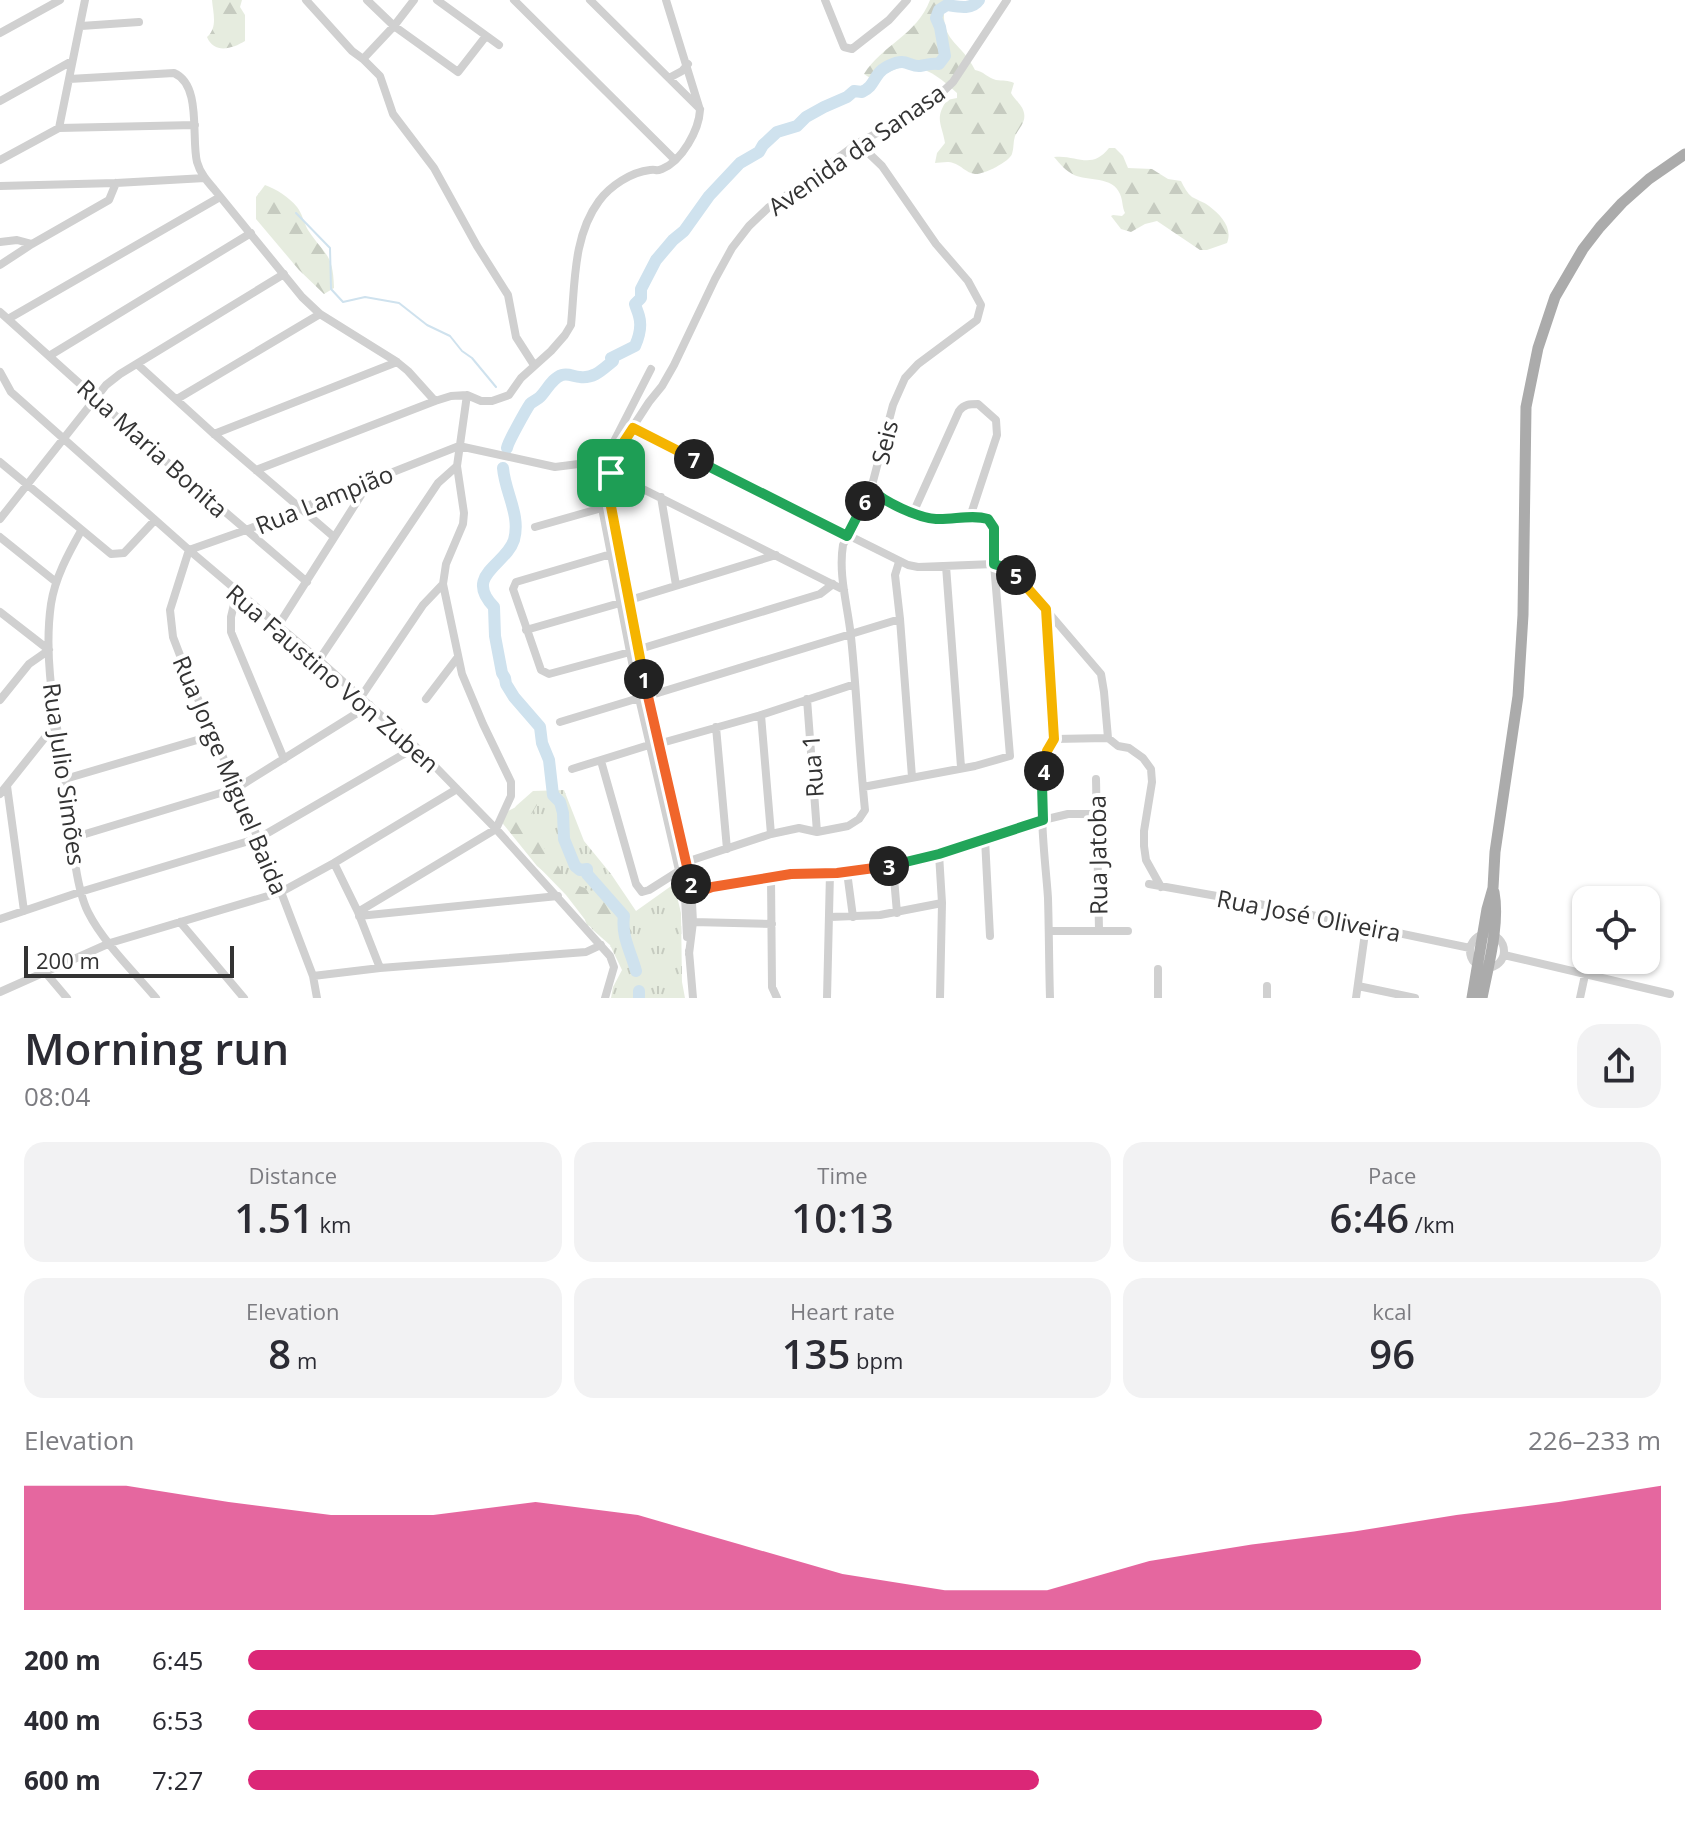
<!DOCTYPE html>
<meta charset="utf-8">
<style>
body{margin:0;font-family:"Open Sans",sans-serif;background:#f2f2f3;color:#2b2b33;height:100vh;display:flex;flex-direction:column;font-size:30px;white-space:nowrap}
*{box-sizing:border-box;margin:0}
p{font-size:26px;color:#7c7c81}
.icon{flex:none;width:44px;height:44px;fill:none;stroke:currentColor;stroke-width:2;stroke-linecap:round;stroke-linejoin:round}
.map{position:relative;height:998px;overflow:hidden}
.sheet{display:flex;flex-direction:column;background:#fff;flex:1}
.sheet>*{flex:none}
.controls{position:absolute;left:1572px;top:886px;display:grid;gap:16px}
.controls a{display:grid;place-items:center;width:88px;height:88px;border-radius:16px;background:#fff;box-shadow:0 2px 6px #0004;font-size:40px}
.scale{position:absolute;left:24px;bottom:20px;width:210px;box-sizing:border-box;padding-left:8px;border:4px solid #333;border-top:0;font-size:22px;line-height:28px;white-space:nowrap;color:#333;-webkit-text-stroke:6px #fff;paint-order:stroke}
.pin{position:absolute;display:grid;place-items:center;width:68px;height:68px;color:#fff;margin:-34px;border-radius:16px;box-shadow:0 4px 12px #0006}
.km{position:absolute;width:40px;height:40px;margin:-20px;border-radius:50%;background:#222;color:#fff;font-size:22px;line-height:40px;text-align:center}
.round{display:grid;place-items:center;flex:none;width:84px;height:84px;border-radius:24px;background:#f2f2f3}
.headline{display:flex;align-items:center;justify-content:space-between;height:136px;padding:0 24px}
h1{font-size:44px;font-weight:600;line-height:60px}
.metrics{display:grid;grid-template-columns:repeat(3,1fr);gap:12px;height:136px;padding:8px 24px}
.metrics div{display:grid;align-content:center;border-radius:20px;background:#f2f2f3;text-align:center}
.metrics b{font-size:40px;font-weight:600}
.metrics small{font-size:22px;font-weight:400}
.metrics p{font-size:22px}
.chart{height:224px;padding:16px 24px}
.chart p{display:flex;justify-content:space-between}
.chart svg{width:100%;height:144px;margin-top:8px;fill:#db2777;opacity:.7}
ul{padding:0 24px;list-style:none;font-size:26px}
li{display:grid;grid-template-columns:128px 96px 1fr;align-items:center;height:60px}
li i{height:20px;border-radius:10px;background:#db2777}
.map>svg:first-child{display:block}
.grass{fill:url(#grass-tufts)}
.forest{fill:url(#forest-firs)}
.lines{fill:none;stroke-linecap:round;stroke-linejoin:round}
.stream{stroke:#cfe2ee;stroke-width:2}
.river{stroke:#cfe2ee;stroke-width:12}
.minor{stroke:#d0d0d0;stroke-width:8}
.major{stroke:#ababab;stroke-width:11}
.split-1-casing{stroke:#fff;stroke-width:16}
.split-2-casing{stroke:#fff;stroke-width:16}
.split-3-casing{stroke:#fff;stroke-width:16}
.split-4-casing{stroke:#fff;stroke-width:16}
.split-5-casing{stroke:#fff;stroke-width:16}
.split-6-casing{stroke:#fff;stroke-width:16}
.split-7-casing{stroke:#fff;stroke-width:16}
.split-8-casing{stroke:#fff;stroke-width:16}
.split-1{stroke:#f5b400;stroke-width:10}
.split-2{stroke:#f0652b;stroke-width:10}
.split-3{stroke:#f0652b;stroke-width:10}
.split-4{stroke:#22a559;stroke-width:10}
.split-5{stroke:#f5b400;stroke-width:10}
.split-6{stroke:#22a559;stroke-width:10}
.split-7{stroke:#22a559;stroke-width:10}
.split-8{stroke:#f5b400;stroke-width:10}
.labels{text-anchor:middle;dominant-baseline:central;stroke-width:8;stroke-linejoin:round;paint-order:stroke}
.street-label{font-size:24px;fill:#333;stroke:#fff}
</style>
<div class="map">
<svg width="1685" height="998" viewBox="0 0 1685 998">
<defs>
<pattern id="grass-tufts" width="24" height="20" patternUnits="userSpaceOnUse" patternTransform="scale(2)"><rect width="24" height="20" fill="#e6ecdf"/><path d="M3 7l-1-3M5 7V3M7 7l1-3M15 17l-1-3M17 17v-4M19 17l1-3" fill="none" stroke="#c6cbc0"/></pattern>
<pattern id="forest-firs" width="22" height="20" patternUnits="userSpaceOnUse" patternTransform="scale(2)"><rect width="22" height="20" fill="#e6ecdf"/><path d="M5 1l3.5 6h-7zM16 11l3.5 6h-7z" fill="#c6cbc0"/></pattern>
</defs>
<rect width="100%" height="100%" fill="#fff"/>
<path class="grass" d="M564,790L584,841L611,874L636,911L674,884L681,913L682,982L685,998H611L613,987L622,970L610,945L593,930L566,895L536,864L504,824L516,806L533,791Z"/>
<path class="forest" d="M212,0H242L240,7L245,15V41C232,49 214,54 207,37C218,27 213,13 212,0Z
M930,0H945C939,44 959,38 975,70C983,71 988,78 996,80C1003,81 1008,80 1014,83L1011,93C1015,100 1023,106 1024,113C1026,122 1019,128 1015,136C1013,142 1014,148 1012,154C1009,162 983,175 975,174C966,173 961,165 953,163C948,161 940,163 935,163L937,153L945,143C942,124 934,119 947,100L957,98V93C943,80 925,64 904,67C893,68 883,76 873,80L864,74C882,45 917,35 930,0Z
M1109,148H1115L1123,156L1128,168L1152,169L1168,179L1181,181C1184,187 1187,193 1192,197C1197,200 1204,202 1209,206C1221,215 1233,228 1227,243L1207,250H1200L1157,221L1145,224L1131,232L1121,229L1111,216L1113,215L1122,216L1125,213C1122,207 1123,201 1120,194C1113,176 1087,181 1074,175C1066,171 1060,164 1054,157C1076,154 1091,171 1109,148Z
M265,185C276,189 289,197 297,207C302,213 304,223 308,230C326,257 333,253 334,288L324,294L299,270L256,219V197Z
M530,800L536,802L537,805L527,821V827L533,829L547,821C539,843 540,844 554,860C560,867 562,876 569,880C594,898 641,893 631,936L626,940V947L624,948C608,931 607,934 587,925L585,920L586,911L575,897L566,894L560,885L537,866L500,820L508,811Z"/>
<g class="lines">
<path class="stream" d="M296,213L330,248L331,289L343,302L365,297L399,303L427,325L450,336L462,351L472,358L496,387"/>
<path class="river" d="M507,448C508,442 526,410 530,404C533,401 537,400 540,397C547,390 552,378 562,375C569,373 574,377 580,377C594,379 603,369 613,361L611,358L635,346C639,337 642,326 639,316C638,312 636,308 635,304L641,298V289L656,260L673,240L684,231L709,196L740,163L759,152L763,145L777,132L797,126L806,117L824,107L847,97L854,91L862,92C873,86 872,82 879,73C883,68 894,62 902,62C908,62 914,67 920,66C927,65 932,63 939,64L945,56L940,27L936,18L939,10L947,5C959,7 972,10 979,0
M503,468C505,493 521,515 514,540C506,565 463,575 494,607L495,636L502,673L505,678L506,684L514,697L540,727L542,743L549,760L553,795L560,802L563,813L564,839L575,866L580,870L587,869V874L624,916C621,936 631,952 636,971
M639,991V998"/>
<path class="minor" d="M306,0L352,51L363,59L380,76L393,114L434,168L477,246L508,295L516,337L534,365
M367,0L394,26L458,72L486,36
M437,0L499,45
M514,0L675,160
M590,0L700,109
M825,0L844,47L852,49L889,20L907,0
M81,26L139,22
M0,33L60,0
M363,59L394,26L414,0
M669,78L682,71L688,64
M69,79L174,73C202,85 191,138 197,162C200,173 207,181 214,189L302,297L320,314L397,362L408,371L435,401
M0,101L72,61
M59,128L85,0
M0,160L59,128L195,125
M0,186L116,183L205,178
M0,242L17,240L32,244
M0,265L32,244L109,200L116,183
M0,312L168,463L307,582
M8,319L220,197
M49,356L251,233
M137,364L214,434L334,537
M651,369L605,459L601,491L602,508L639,698L685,896L687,937
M0,372L11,392L189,550L319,660L416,747L496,829L610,956L614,967L605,998
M177,399L320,314
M633,428L908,565L918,567L994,564L1007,568L1019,578L1101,674L1104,692L1108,738
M214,434L397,362
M0,462L111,554L124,553L155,520
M256,470L435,401L451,396L467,395L481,401H492L509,395L521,378L551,351L565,335L571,325C575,284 573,236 599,201C610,186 631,172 650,170C659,169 654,172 662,169C682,161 699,130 700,110L666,0
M661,497L676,585
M913,513L959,411C964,404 970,404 978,404L996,420L997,435L970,517
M0,519L106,385L120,374L284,274
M535,527L602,508
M81,531C68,554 55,578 51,604C42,667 59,730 67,792C71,825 74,884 88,912C103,942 134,972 156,998
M0,537L56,582
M189,550L246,530L459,446L555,467L594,462L611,473L844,590
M189,550L170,610L173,637L186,671L281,892L313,976L317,998
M611,554L516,582L513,589L541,670L549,674L630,652L820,594L833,584
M899,562L895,575L900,619L912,777
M946,566L961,767
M237,592L231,617V632L284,759
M1046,609L1054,739
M0,612L49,650L29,664L0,700
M278,626L370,481
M526,630L620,603L776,555
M319,660L438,483L457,466L467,395
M648,696L900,619
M361,697L423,605L443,584L446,564L463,524L464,513L457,466
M426,699L458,657
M807,699L817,832
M761,715L771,834
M560,722L639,698
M716,727L727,849
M658,744L761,715L855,684
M601,761L636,884L642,892L649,890L679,871
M572,769L649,745
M65,779L214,735
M1096,779L1099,930
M7,786L24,911
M863,787L975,766L1010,756L994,564V528C984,508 953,521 934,519C916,517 884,501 871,489
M0,794L55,725
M72,838L237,788L370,705
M985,839L990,936
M939,854L942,903L940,998
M686,862L771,834L799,828L817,832L848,826L859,819L865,810C859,752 857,694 851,637C848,607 838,575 843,545L871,489L893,405L905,378L918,364L977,320L981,305L968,281L936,244L882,166L858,143
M334,863L358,912L380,968
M893,866L897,913
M847,872L853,917
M771,878L772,987L777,998
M1149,884L1245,901L1470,948
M693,894L712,887L791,874L837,873L893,866L939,854L1043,820L1068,814H1096
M358,912L496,829L511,796V782L483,724L462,674L443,584
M359,916L558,896
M830,917L880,915L942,903
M0,919L80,892L259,838L416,747
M180,922L244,998
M693,922L772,924
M1049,931H1128
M1470 951a17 17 0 1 1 34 0a17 17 0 1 1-34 0Z
M689,951L693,998
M689,954L693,922L691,884L658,744L618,542L609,496L612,464L623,442L649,402L662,386L674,365L715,279L732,248L749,226L769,207L800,186L858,143L921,110L935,99L953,82L1007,0
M1504,955L1670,994
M1158,969V998
M45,972L67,998
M313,976L380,968L586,952L601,945
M1267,986V998
M1358,986L1415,998
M0,992L110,943L281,892L334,863L457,789
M827,998L830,873
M1050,998C1049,965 1049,932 1048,898C1045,852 1033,781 1054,739L1108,738L1118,746L1129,748L1143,758L1151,769L1152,782L1144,831V846L1146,860L1161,887
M1356,998L1366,926
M1580,998L1585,975"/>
<path class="major" d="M1472,998L1487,909L1493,888L1495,852L1518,696L1523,615L1526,407L1538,348L1555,297L1583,249L1600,227L1622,203L1649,179L1685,154
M1482,998C1488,967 1500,924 1494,892"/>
</g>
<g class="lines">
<defs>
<path id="split-1" d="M611,473L609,496L644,679"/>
<path id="split-2" d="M644,679L691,884"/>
<path id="split-3" d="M691,884L693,894L712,887L791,874L837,873L889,866"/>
<path id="split-4" d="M889,866L939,854L1043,820L1042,784L1044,771"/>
<path id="split-5" d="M1016,575L1046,609L1054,739L1047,751L1044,771"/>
<path id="split-6" d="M865,501L871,489C884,502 918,518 936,519C953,520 972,514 988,519L994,528V564L1007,568L1016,575"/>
<path id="split-7" d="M694,459L847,536L865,501"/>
<path id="split-8" d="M611,473L614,457L633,428L694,459"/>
</defs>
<use href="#split-1" class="split-1-casing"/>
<use href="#split-2" class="split-2-casing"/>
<use href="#split-3" class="split-3-casing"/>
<use href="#split-4" class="split-4-casing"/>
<use href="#split-5" class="split-5-casing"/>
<use href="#split-6" class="split-6-casing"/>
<use href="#split-7" class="split-7-casing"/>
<use href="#split-8" class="split-8-casing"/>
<use href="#split-1" class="split-1"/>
<use href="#split-2" class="split-2"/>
<use href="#split-3" class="split-3"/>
<use href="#split-4" class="split-4"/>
<use href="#split-5" class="split-5"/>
<use href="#split-6" class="split-6"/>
<use href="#split-7" class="split-7"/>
<use href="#split-8" class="split-8"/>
</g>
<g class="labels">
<g class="street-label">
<text transform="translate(856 149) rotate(-35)">Avenida da Sanasa</text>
<text transform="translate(884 442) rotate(-76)">Seis</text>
<text transform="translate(153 448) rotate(42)">Rua Maria Bonita</text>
<text transform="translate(324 499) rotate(-22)">Rua Lampião</text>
<text transform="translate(333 678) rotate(41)">Rua Faustino Von Zuben</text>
<text transform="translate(812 766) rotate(-94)">Rua 1</text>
<text transform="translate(65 774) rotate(82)">Rua Julio Simões</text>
<text transform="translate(231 775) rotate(67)">Rua Jorge Miguel Baida</text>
<text transform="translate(1097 855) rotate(-91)">Rua Jatoba</text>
<text transform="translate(1309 915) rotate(11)">Rua José Oliveira</text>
</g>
</g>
</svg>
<div class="controls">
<a><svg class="icon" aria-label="locate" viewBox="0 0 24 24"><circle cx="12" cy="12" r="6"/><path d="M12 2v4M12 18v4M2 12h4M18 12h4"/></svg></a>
</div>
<div class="scale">200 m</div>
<div class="pin" style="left:611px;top:473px;background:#1e9e55"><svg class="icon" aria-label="arrive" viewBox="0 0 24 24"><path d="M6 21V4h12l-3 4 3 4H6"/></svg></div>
<b class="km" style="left:644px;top:679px">1</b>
<b class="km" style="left:691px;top:884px">2</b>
<b class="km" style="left:889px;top:866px">3</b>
<b class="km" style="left:1044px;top:771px">4</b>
<b class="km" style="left:1016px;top:575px">5</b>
<b class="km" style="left:865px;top:501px">6</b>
<b class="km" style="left:694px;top:459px">7</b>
</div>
<section class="sheet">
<div class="headline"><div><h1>Morning run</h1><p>08:04</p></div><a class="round"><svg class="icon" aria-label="share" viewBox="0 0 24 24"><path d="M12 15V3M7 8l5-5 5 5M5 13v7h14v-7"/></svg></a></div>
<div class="metrics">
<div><p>Distance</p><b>1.51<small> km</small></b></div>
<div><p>Time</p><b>10:13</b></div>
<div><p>Pace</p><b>6:46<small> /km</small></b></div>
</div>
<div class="metrics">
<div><p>Elevation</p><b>8<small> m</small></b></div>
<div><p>Heart rate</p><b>135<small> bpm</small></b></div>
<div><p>kcal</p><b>96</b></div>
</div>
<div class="chart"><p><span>Elevation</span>226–233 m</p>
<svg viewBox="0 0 160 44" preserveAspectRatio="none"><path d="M0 44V6L10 6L20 11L30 15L40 15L50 11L60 15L70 24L80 33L90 38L100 38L110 29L120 24L130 20L140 15L150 11L160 6V44z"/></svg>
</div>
<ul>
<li><b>200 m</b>6:45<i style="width:83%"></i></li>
<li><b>400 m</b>6:53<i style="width:76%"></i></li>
<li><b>600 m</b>7:27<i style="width:56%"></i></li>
</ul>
</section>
